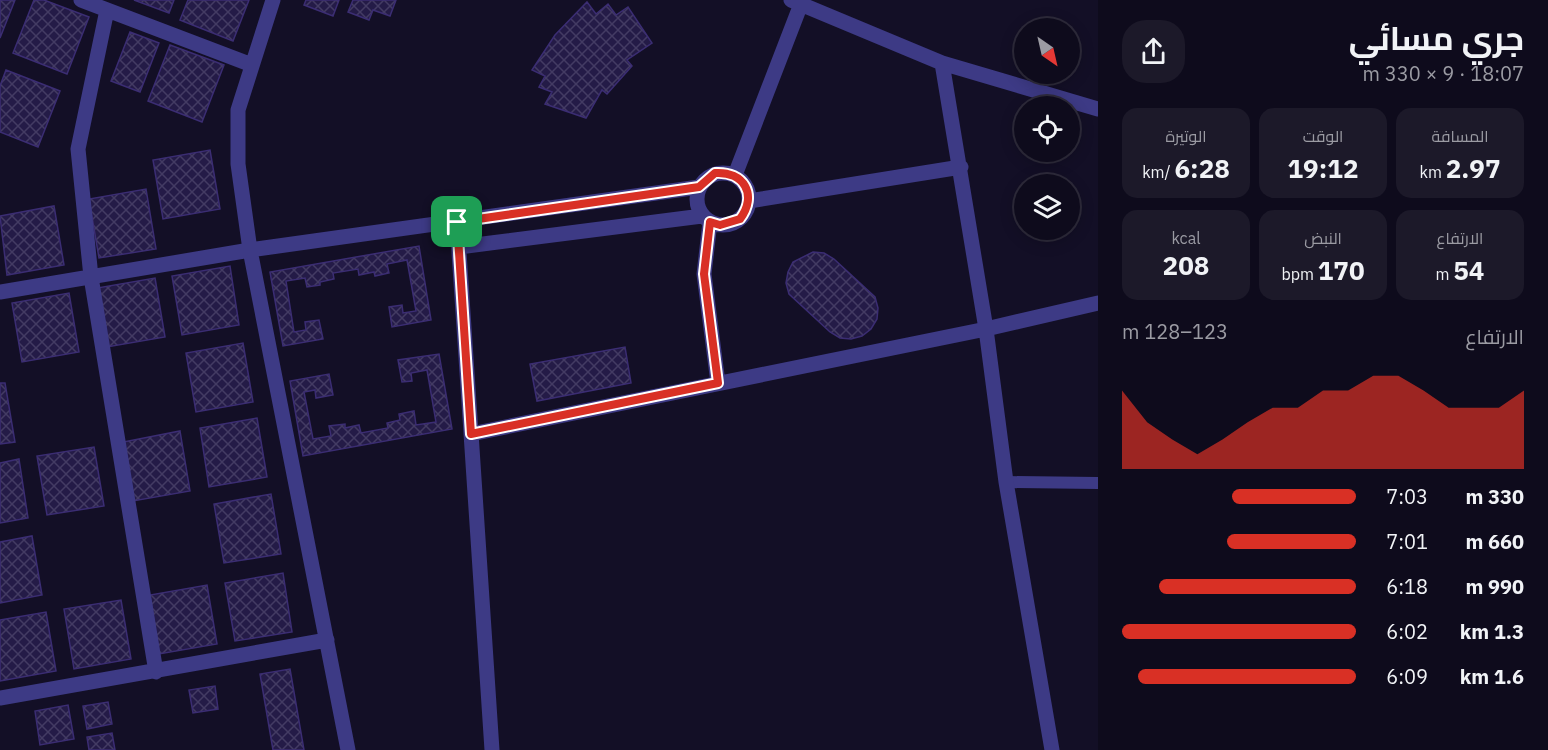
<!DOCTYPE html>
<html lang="ar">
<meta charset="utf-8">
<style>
body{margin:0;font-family:"IBM Plex Sans",Cairo,sans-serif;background:#1c1929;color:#f1f3f6;direction:rtl;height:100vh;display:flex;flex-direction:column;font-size:22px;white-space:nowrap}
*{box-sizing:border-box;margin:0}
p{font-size:20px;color:#9b9ba3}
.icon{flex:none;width:33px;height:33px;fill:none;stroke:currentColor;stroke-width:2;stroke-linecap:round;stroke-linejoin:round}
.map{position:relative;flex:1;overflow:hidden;direction:ltr}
.side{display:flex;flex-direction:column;background:#0e0b1c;width:450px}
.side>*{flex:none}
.needle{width:39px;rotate:146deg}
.controls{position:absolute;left:1014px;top:18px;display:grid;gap:12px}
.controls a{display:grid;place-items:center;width:66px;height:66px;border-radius:50%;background:#0e0b1c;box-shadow:0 3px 15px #0003,0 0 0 2px #2e2b3b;font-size:30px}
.pin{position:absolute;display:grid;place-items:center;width:51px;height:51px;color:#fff;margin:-26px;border-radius:12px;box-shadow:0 3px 9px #0006}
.round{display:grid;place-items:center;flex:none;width:63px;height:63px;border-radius:24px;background:#1c1929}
.head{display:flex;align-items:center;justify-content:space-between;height:102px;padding:0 24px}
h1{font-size:33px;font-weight:700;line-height:45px}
.stats{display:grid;grid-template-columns:repeat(3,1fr);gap:9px;height:102px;padding:6px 24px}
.stats div{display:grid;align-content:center;border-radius:15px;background:#1c1929;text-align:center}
.stats b{font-size:26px;font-weight:700}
.stats small{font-size:16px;font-weight:400}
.stats p{font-size:16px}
.chart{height:168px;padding:12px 24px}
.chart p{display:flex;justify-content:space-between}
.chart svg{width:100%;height:108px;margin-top:6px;fill:#d93025;opacity:.7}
ul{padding:0 24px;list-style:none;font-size:20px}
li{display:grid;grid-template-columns:96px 72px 1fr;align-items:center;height:45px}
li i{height:15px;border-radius:8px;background:#d93025}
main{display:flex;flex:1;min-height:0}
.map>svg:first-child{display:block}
.building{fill:url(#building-cross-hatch);stroke:#3b2d73;stroke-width:1.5}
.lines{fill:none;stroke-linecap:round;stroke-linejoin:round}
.lane{stroke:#3d3a85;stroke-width:12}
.street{stroke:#3d3a85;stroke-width:15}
.route-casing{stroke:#fff;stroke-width:12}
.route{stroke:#d93025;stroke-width:8}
</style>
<main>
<section class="side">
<div class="head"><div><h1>جري مسائي</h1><p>18:07 · 9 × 330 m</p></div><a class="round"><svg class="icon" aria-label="share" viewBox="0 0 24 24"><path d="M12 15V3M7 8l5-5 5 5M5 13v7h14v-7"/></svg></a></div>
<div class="stats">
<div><p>المسافة</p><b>2.97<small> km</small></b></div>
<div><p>الوقت</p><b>19:12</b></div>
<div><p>الوتيرة</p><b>6:28<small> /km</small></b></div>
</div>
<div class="stats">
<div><p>الارتفاع</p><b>54<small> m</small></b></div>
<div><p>النبض</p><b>170<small> bpm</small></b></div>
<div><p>kcal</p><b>208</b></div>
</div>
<div class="chart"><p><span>الارتفاع</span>123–128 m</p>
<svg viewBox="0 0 160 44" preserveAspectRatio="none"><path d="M0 44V12L10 25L20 32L30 38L40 32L50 25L60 19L70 19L80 12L90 12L100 6L110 6L120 12L130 19L140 19L150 19L160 12V44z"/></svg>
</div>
<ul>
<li><b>330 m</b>7:03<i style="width:53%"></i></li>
<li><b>660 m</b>7:01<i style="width:55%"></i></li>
<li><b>990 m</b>6:18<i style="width:84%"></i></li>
<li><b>1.3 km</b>6:02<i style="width:100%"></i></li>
<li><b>1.6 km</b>6:09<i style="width:93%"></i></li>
</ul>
</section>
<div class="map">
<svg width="1098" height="750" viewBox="0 0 1098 750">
<defs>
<pattern id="building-cross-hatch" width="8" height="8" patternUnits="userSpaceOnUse" patternTransform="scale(1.5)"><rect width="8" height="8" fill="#241b47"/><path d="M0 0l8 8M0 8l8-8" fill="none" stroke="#433b63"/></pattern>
</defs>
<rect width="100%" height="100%" fill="#130f26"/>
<path class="building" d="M0,0H15L0,38Z
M34,0H44L89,17L67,74L13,53Z
M134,0H174L169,13Z
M188,0H249L233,41L180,20Z
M306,0H339L333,16L304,5Z
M353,0H396L390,16L373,10L369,20L348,12Z
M587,2L596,14L608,4L616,15L628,7L652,43L627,60L632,66L607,94L602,90L586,118L545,104L552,92L539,87L545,76L532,70L555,35Z
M130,32L159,43L140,92L111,81Z
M170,45L224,65L202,122L148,101Z
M6,70L60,91L38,147L0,132V86Z
M210,150L220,209L163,219L153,160Z
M146,189L156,249L99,258L89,199Z
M54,206L64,265L7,275L0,216Z
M419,246L431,320L392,327L389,307L402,305L403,313L416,311L407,260L387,264L389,273L375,276L374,272L359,275L358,269L333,273L334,279L320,282V285L307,287L305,278L286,281L294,332L306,330L305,322L319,320L323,339L283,346L270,272Z
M813,252L824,253L834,259L875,297L878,308L877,319L871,329L862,336L851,339L840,338L830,332L789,294L786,283L788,272L793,262Z
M230,266L239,325L182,335L172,276Z
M155,278L165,337L107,347L97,288Z
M69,293L79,352L22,362L12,303Z
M243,343L253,402L196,412L186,353Z
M625,347L631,383L537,401L530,364Z
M439,354L452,429L303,456L290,381L329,374L333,395L316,398L315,390L304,392L313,439L331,436L329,426L345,424V428L359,425L361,433L388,428L387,423L400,420L399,414L414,411L416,425L436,422L427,370L411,373L412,381L402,382L398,360Z
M0,383H5L15,442L0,444Z
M257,418L267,477L209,487L200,428Z
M180,431L190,491L133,501L123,442Z
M94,447L104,506L47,515L37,456Z
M19,459L28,518L0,523V463Z
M271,494L281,554L224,563L214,504Z
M32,536L42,595L0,603V542Z
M283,573L292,632L235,641L225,583Z
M207,585L217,644L159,654L150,595Z
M121,600L131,659L74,669L64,609Z
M46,612L56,671L0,681V620Z
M290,669L304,750H273L260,674Z
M215,686L218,709L193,713L189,690Z
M108,702L112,724L87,729L83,706Z
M68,705L74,739L40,745L35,711Z
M112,733L115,750H89L87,737Z"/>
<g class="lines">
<path class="lane" d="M1006,482L1098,483"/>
<path class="street" d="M81,0L252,65
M273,0L238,110V164L250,250L348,750
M791,0L942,63L1098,109
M107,10L78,149L91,277L156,672
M942,63L986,329L1006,482L1052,750
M697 199a26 26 0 1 1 52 0a26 26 0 1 1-52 0Z
M735,175L801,4
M749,201L961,167
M457,222L492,750
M710,222L704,274L718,383
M459,247L702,216
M0,292L250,250L699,187
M471,434L986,329L1098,303
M0,698L327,640"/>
</g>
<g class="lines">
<defs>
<path id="route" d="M715,173C744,171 758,195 740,219L720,225L710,222L704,274L718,383L471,434L457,222L699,187Z"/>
</defs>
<use href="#route" class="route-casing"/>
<use href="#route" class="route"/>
</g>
</svg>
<div class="controls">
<a><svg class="needle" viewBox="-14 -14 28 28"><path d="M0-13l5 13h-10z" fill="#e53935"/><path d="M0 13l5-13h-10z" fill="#9b9ba3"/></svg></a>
<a><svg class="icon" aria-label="locate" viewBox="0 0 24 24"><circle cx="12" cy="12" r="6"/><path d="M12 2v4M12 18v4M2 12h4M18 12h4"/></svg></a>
<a><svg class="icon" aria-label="layers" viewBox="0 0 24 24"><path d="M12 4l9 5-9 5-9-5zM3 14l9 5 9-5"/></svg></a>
</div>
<div class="pin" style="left:457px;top:222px;background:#1e9e55"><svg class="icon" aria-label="arrive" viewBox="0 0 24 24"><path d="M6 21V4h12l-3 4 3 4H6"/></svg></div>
</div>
</main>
